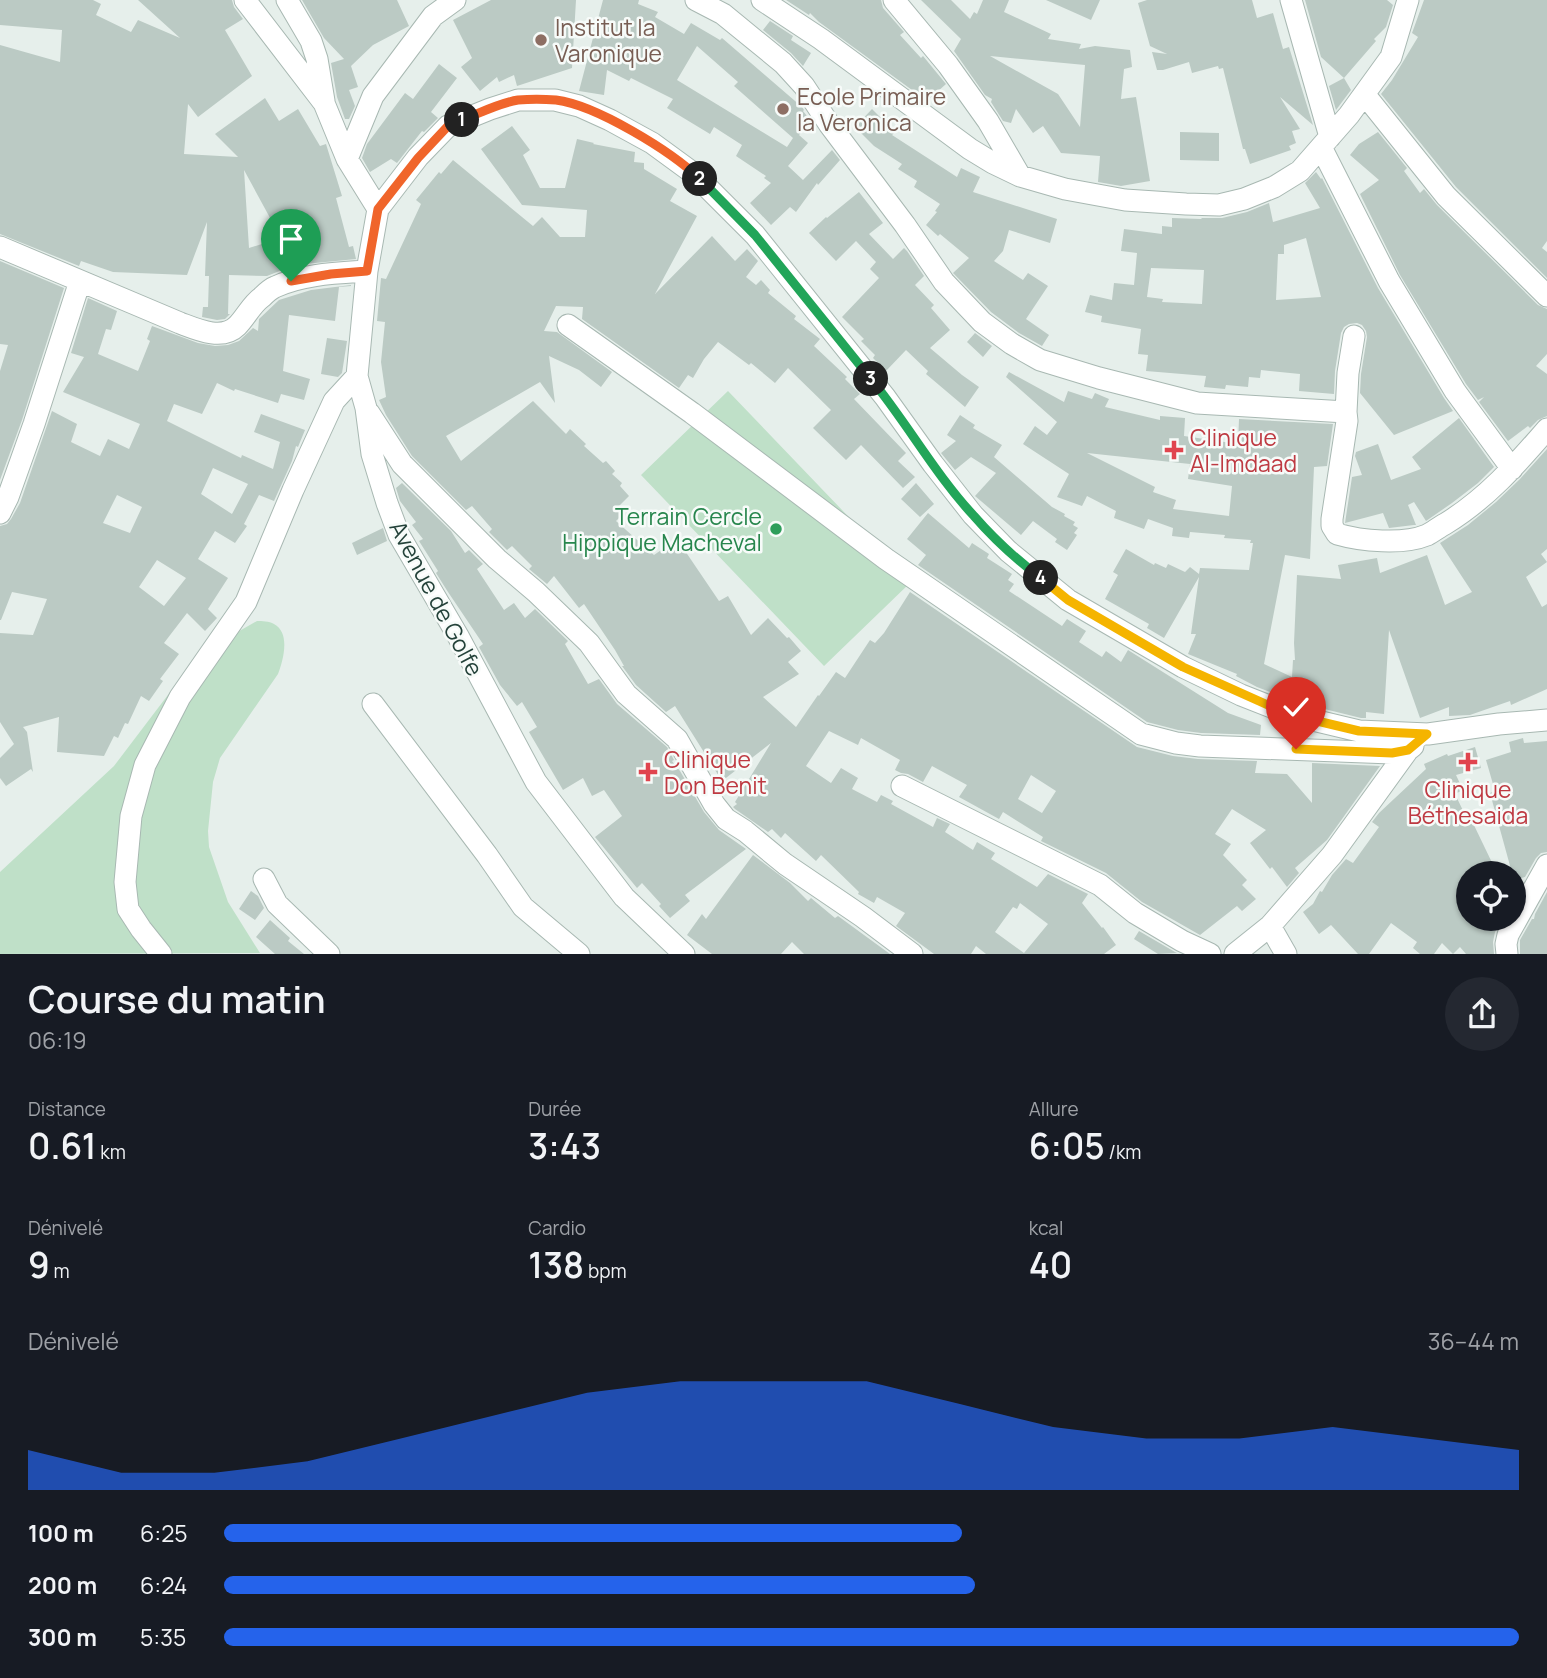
<!DOCTYPE html>
<html lang="fr">
<meta charset="utf-8">
<style>
body{margin:0;font-family:Manrope,sans-serif;background:#242831;color:#f1f3f6;height:100vh;display:flex;flex-direction:column;font-size:26px;white-space:nowrap}
*{box-sizing:border-box;margin:0}
p{font-size:23px;color:#9ea1a6}
.icon{flex:none;width:38px;height:38px;fill:none;stroke:currentColor;stroke-width:2;stroke-linecap:round;stroke-linejoin:round}
.map{position:relative;height:954px;overflow:hidden}
.panel{display:flex;flex-direction:column;background:#171b24;flex:1}
.panel>*{flex:none}
.tools{position:absolute;left:1456px;top:861px;display:grid;gap:14px}
.tools a{display:grid;place-items:center;width:70px;height:70px;border-radius:50%;background:#171b24;box-shadow:0 2px 5px #0004;font-size:35px}
.pin{position:absolute;display:grid;place-items:center;width:60px;height:60px;color:#fff;margin:-72px -30px;border-radius:50% 50% 50% 0;rotate:-45deg;box-shadow:0 0 7px #0007}
.pin .icon{rotate:45deg}
.km{position:absolute;width:35px;height:35px;margin:-18px;border-radius:50%;background:#222;color:#fff;font-size:19px;line-height:35px;text-align:center}
.round{display:grid;place-items:center;flex:none;width:74px;height:74px;border-radius:37px;background:#242831}
.overview{display:flex;align-items:center;justify-content:space-between;height:119px;padding:0 28px}
h1{font-size:38px;font-weight:600;line-height:52px}
.metrics{display:grid;grid-template-columns:repeat(3,1fr);gap:10px;height:119px;padding:7px 28px}
.metrics div{display:grid;align-content:center}
.metrics b{font-size:35px;font-weight:600}
.metrics small{font-size:19px;font-weight:400}
.metrics p{font-size:19px}
.chart{height:196px;padding:14px 28px}
.chart p{display:flex;justify-content:space-between}
.chart svg{width:100%;height:126px;margin-top:7px;fill:#2563eb;opacity:.7}
ul{padding:0 28px;list-style:none;font-size:23px}
li{display:grid;grid-template-columns:112px 84px 1fr;align-items:center;height:52px}
li i{height:18px;border-radius:9px;background:#2563eb}
.map>svg:first-child{display:block}
.green{fill:#bfe0c8}
.building{fill:#bbcac4;fill-rule:evenodd}
.lines{fill:none;stroke-linecap:round;stroke-linejoin:round}
.minor-casing{stroke:#a8b8b2;stroke-width:23}
.minor{stroke:#fff;stroke-width:21}
.split-1-casing{stroke:#fff;stroke-width:14}
.split-2-casing{stroke:#fff;stroke-width:14}
.split-3-casing{stroke:#fff;stroke-width:14}
.split-4-casing{stroke:#fff;stroke-width:14}
.split-5-casing{stroke:#fff;stroke-width:14}
.split-6-casing{stroke:#fff;stroke-width:14}
.split-1{stroke:#f0652b;stroke-width:9}
.split-2{stroke:#f0652b;stroke-width:9}
.split-3{stroke:#22a559;stroke-width:9}
.split-4{stroke:#22a559;stroke-width:9}
.split-5{stroke:#f5b400;stroke-width:9}
.split-6{stroke:#f5b400;stroke-width:9}
.education-dot{fill:#8d6e63;stroke:#f7fbf9;stroke-width:2.5}
.health-dot{fill:#e0444e;stroke:#f7fbf9;stroke-width:2.5}
.leisure-dot{fill:#2e9e5b;stroke:#f7fbf9;stroke-width:2.5}
.labels{text-anchor:middle;dominant-baseline:central;stroke-width:5;stroke-linejoin:round;paint-order:stroke}
.education-label{font-size:23px;fill:#785e54;stroke:#f7fbf9;text-anchor:start}
.health-label{font-size:23px;fill:#be3a42;stroke:#f7fbf9;text-anchor:start}
.leisure-label{font-size:23px;fill:#27864d;stroke:#f7fbf9;text-anchor:end}
.street-label{font-size:23px;fill:#24423a;stroke:#f7fbf9}
</style>
<div class="map">
<svg width="1547" height="954" viewBox="0 0 1547 954">
<rect width="100%" height="100%" fill="#e6efeb"/>
<path class="green" d="M728,391L911,582L824,666L641,475Z
M257,621C262,621 269,621 274,624C291,633 283,661 278,674L220,758L213,782L208,831L209,847L228,902L260,953L0,954V872L114,766L199,654Z"/>
<path class="building" d="M0,0H93L101,4L96,15L131,32L138,20L180,38L138,0H232L234,7L243,19L225,30L252,76L198,117L188,104L184,154L238,157L215,134L265,98L279,121L298,109L320,146L326,144L342,196L336,198L349,247L353,246L356,259L305,264L282,270L267,276L229,275L228,314H230L225,319L217,320L202,317L203,307H208L209,276H205L207,222L187,275L113,272L81,261L79,266L0,234V45L60,62L62,30L0,25ZM244,170L281,238L249,248Z
M302,0H397L409,26L373,45L351,66L358,87L349,90L355,106L349,119H345L337,97L331,63L344,59L324,38Z
M491,0H576L572,68L517,86L514,75L499,82L497,77L480,91L461,67L472,58L453,20Z
M603,0H639L638,4L658,12L655,17L684,34L691,23L720,40L722,38L802,107L804,110L803,111L811,121L799,135L808,143L788,166L803,180L832,150L840,160L818,185L817,183L796,212L790,207L771,225L750,203L771,183L764,178L766,176L736,156L742,145L714,127L710,134L667,108L673,99L631,78L629,81L607,70L604,95L579,91ZM697,46L738,82L734,86L793,138L787,147L677,80Z
M786,0H881L883,8L904,32L900,35L921,58L923,56L946,84L927,101L819,22L810,13L809,15Z
M921,0H951L970,19L974,12L977,14L983,0H1009L1004,12L1051,34L1048,39L1081,44L1079,49L1095,46L1130,50L1132,67L1124,69L1121,99L1136,97L1150,181L1121,186L1098,182L1100,156L1061,153L1043,126L1033,133L1016,109L1011,123L1003,121L991,102L992,99L985,95L954,51L961,39ZM990,56L1085,65L1080,127L1058,94Z
M1046,0H1100L1091,20Z
M1147,0H1252L1257,18L1273,13L1283,49L1289,47L1313,125L1280,97L1300,129L1292,131L1296,143L1289,146L1291,150L1250,164L1245,149H1243L1223,68L1219,69L1218,66L1192,73L1189,62L1163,70H1157L1152,52L1167,54L1150,46L1138,3Z
M1305,0H1387L1393,5L1386,27L1374,39L1376,41L1344,78L1321,57Z
M1424,0H1547V241L1542,248L1547,252V278L1456,187L1381,94L1392,80L1418,37L1412,33Z
M770,21L793,36L791,40L811,53L803,66L791,53L763,30Z
M439,64L457,78L431,112L438,118L424,132L422,131L397,163L391,159L370,172L362,158L367,144L405,93L413,99Z
M1344,78L1351,90L1336,110L1329,86Z
M872,109L895,132L892,135L957,177L961,168L980,177L973,192L1057,219L1050,243L1009,230L1003,251L994,261L1023,280L1028,273L1048,286L1026,319L1049,335L1042,346L1019,333L991,312L954,274L953,273L969,258L940,234L938,236L926,225L937,212L935,211L940,204L914,187L917,181L898,169L902,164L874,146L855,127Z
M512,126L530,150L523,155L540,188H565L577,139L594,143L593,144L635,152L634,162L644,163V169L677,189L670,201L697,216L655,294L712,236L735,261L747,249L758,261L746,277L756,285L761,280L770,290L768,293L796,316L794,319L820,339L814,346L847,377L845,379L860,394L854,399L906,453L898,461L915,477L903,488L861,445L846,460L813,428L831,410L788,368L775,383L751,363L749,365L718,342L704,359L693,378L688,375L679,388L582,319L583,307L556,306L544,331L557,332L612,372L601,387L579,370L549,356L555,403L540,382L446,436L461,461L533,401L566,434L570,429L586,444L584,446L603,463L606,461L615,471L612,474L622,483L620,486L629,496L616,509L622,515L616,521L654,555L677,539L719,601L728,596L751,635L768,618L787,638L789,637L801,651L788,662L799,674L763,697L796,727L818,695L819,696L836,672L845,678L870,640L875,643L884,633L910,592L1137,747L1173,756L1198,759L1257,761L1255,773L1287,774L1312,803V763L1380,766L1327,840L1295,868L1299,873L1287,887L1272,867L1270,869L1250,843L1266,830L1232,809L1215,834L1231,844L1223,855L1247,880L1242,885L1256,899L1242,911L1237,906L1200,935L1142,902L1106,873L1041,841L1043,837L1003,812L999,819L959,797L967,785L932,766L923,782L908,774L901,773L895,770L900,760L861,738L858,745L829,731L806,766L831,783L841,768L858,778L852,789L877,802L881,795L893,801L891,804L933,827L937,818L950,824L945,832L973,850L977,842L995,853L991,859L1037,887L1048,874L1088,894L1082,903L1102,928L1103,927L1116,945L1104,954H986L976,946L971,954H934L896,926L905,913L877,897L874,903L858,894L859,892L821,855L816,861L785,833L781,838L772,829L768,832L735,809L733,807L737,804L735,802L771,743L722,781L675,706L666,712L636,685L622,666H624L615,650L584,604L579,608L554,576L547,584L529,569L532,566L512,546L507,550L489,532L492,529L472,506L466,510L412,456L386,415L379,400L386,397L381,362L385,322L377,321L381,278L386,279L421,204L416,200L439,172L441,174L453,160L533,226L542,217L560,237H585L587,210L522,205L481,149ZM1031,775L1056,791L1042,813L1018,799ZM1020,903L1048,924L1024,953L995,932L1013,907L1017,909Z
M1180,132L1219,133V161L1180,160Z
M1378,132L1407,168L1404,171L1420,193L1424,189L1437,205L1538,305L1547,309V354L1536,366L1547,374V416L1538,420L1530,428L1528,426L1508,441L1479,402L1484,397L1478,400L1466,384L1400,275L1360,194L1379,180L1350,155L1359,144Z
M1316,172L1321,179L1322,178L1378,288L1444,398L1453,411L1394,435L1360,393L1361,374L1367,337L1366,331L1362,325L1357,323L1349,324L1344,327L1341,333L1335,371L1334,394L1299,391L1300,374L1261,370L1260,378L1249,377L1248,387L1226,385L1225,389L1204,387L1206,376L1146,371L1148,355L1138,354L1141,329L1101,322L1102,316L1085,312L1090,295L1112,300L1114,283L1134,285L1137,253L1121,251L1124,229L1162,234V226L1172,227V218L1201,219L1202,218H1222L1247,212L1269,203L1273,222L1320,208L1305,183ZM1306,238L1321,297L1276,300L1278,254H1284V245ZM1151,268L1204,270L1202,304L1162,302L1163,299L1147,297Z
M859,192L883,223L869,234L893,259L904,248L907,251L924,276L915,285L934,305L931,308L950,330L930,348L962,375L979,387L965,407L926,374L928,371L906,350L886,371L873,358L875,355L861,341L864,339L842,317L879,278L870,269L876,262L856,241L836,261L809,233L826,217L827,218Z
M0,261L64,288L22,420L0,480V371L8,345L0,344Z
M351,285V286L339,287L335,321L289,315L283,371L310,379L304,400L281,394L278,403L235,389L234,391L217,383L202,414L174,404L167,421L241,458L242,455L273,469L280,442L254,432L261,414L305,430L298,447L296,446L292,461L274,501L259,495L244,524L247,526L235,543L215,531L198,559L228,578L208,609L217,618L205,631L187,613L164,643L179,654L160,679L163,681L149,701L141,696L128,724L125,723L118,738L114,736L104,756L57,752L59,717L23,727L27,732L33,772L31,769L6,786L0,778V758L14,744L0,722V633L33,635L47,599L12,592L1,620H0V526L7,524L11,519L20,503L52,411L77,424L71,442L100,456L108,439L129,449L140,424L63,392L84,357L71,353L88,298L117,311L111,330L106,329L98,354L138,371L150,341L147,339L152,326L198,343L215,346L228,345L239,341L253,328L258,331L259,319L279,300L311,290ZM213,468L248,484L232,514L201,494ZM117,495L142,507L130,533L103,523ZM157,560L186,578L164,606L139,587Z
M975,333L992,346L983,357L967,342Z
M327,338L347,341L342,373L338,377L321,374Z
M1009,372L1064,402L1068,391L1092,399L1095,393L1109,399L1105,407L1160,420V416L1185,418L1184,436L1238,444L1239,419L1333,424L1327,466L1314,467L1310,559L1285,555L1264,664L1292,677L1293,660H1295L1294,643L1297,575L1341,579L1338,565L1377,558L1380,573L1427,555L1445,605L1472,592L1440,543L1468,525L1496,502L1520,479L1547,449V549L1541,554L1547,562L1526,577L1542,607L1547,604V689L1511,705L1510,701L1470,715L1449,716V707L1420,718L1389,630L1384,714L1366,712V718H1361L1296,702L1257,687L1236,676L1237,674L1188,654L1196,634H1191L1199,577L1164,638L1147,628L1149,624L1105,599L1118,575L1113,572L1126,549L1154,565L1155,563L1166,568L1168,564L1185,572L1190,567L1199,574L1200,568L1249,570L1253,543H1250L1251,540L1224,538L1225,535L1190,532L1189,538L1172,536L1173,528L1148,519L1144,529L1114,518L1116,511L1087,496L1082,506L1057,497L1069,474L1023,444L1035,426L1047,435L1057,422L1006,377ZM1087,453L1190,464L1188,479L1232,486L1229,516L1173,509L1176,500L1153,492L1155,487Z
M960,415L975,425L973,428L1002,445L994,457L1052,507L1065,514L1064,516L1075,522L1073,525L1078,528L1074,533L1077,535L1067,550L1055,542L1057,539L1033,521L1021,535L975,496L996,473L971,457L955,470L941,453L956,441L947,435Z
M1459,418L1494,467L1478,483L1452,503L1426,521L1414,502L1408,505L1416,525H1414L1389,528L1383,513L1345,523L1352,477L1362,475L1355,456L1356,452L1378,444L1391,480L1421,469L1412,457Z
M402,483L451,531L465,553L469,550L483,564L477,569L504,610L514,603L525,618L535,609L568,641L565,644L588,684L599,679L617,704L667,747L674,760L672,761L680,771L704,812L719,830L746,849L685,895L690,901L670,918L659,906L661,904L642,883L637,888L595,837L622,816L604,790L592,796L583,778L563,790L529,732L537,727L522,702L517,706L500,685L479,647L483,644L448,592L436,573L438,571L419,541L423,539L412,525L416,522L400,501L396,488Z
M916,483L934,504L920,517L901,499Z
M928,513L969,548L972,543L989,554L987,558L1012,574L1008,580L1014,584L1009,591L1062,626L1067,619L1086,631L1079,642L1102,657L1106,651L1121,662L1128,650L1228,713L1261,725L1260,735L1201,733L1178,730L1147,722L918,565L926,555L907,539Z
M383,528L387,541L357,555L352,543Z
M1523,738L1524,743L1547,741V852L1541,853L1536,858L1525,877L1514,880V873H1512L1490,793L1495,791L1486,760L1511,752L1509,742Z
M1475,747L1481,768L1456,775L1463,790L1455,794L1468,821L1471,819L1497,873H1468V919H1502L1495,932L1493,942L1494,954H1466L1460,947L1453,954L1442,943L1434,954H1420L1413,948L1417,942L1391,923L1369,954H1358L1331,925L1319,934L1303,912L1313,904L1320,891L1322,892L1332,875L1346,859L1353,863L1379,827L1372,822L1379,813L1426,769L1424,764L1447,754L1448,756Z
M753,855L790,883L808,901L811,898L835,918L838,916L890,954H804L792,942L781,954H712L687,935L702,914L706,919Z
M251,891L258,896L264,908L255,920L239,909Z
M1547,892V954H1520V940L1532,919H1534L1535,914Z
M270,920L290,938L288,941L304,954H275L256,937Z
M1139,931L1175,952L1177,953L1158,954L1134,939Z"/>
<g class="lines">
<defs>
<path id="minor" d="M245,0L324,103L347,159L378,209
M287,0L311,41L317,59L324,101
M696,0L723,14L783,63L804,86L829,124L905,225L944,282L982,322L1012,344L1040,360L1099,378L1197,403L1346,412L1347,421L1332,519V526L1337,534C1361,541 1403,545 1427,535C1433,532 1439,527 1445,524C1486,499 1516,465 1547,429
M762,0L821,39L970,149L993,163L1020,176L1065,189L1125,200L1186,204L1219,205L1244,199L1274,187L1300,171L1349,115L1391,57L1408,0
M894,0L948,65L988,121L1020,176
M1291,0L1330,137
M1365,95L1446,196L1547,296
M1321,147L1389,281L1455,391L1512,469
M347,159L373,96L433,16L455,0
M0,247L180,323C196,329 222,341 237,326C246,317 251,305 262,297C266,293 270,289 275,287C302,274 337,273 367,271
M568,325L692,413L886,559L1141,734L1176,743L1200,746L1392,753L1408,750
M1346,412L1348,373L1354,336
M369,413L402,464L497,559L536,592L589,643L626,694L677,739L714,804L726,819L745,831L785,864L863,917L912,954
M0,513L8,497L34,424L80,281
M373,704L487,855L523,907L579,954
M902,786L1100,885L1135,913L1182,941L1210,954
M264,879L277,904L329,954
M1270,926L1286,954
M161,954L141,929L128,909L125,882L131,816L145,765L180,697L246,602L293,490L334,401L357,376
M684,954L624,897L536,782L458,636L399,535L387,503L372,454L366,408L357,376L367,271L378,209L418,157L448,126L490,109L518,100H555L579,106L610,120L652,143L693,173L755,235L885,397L933,464L973,515L1008,551L1068,600L1183,667L1241,695L1292,715L1359,731L1428,734L1499,724L1547,720
M1235,954L1270,926L1332,855L1408,750L1413,746
M1507,954L1506,944L1508,935L1547,865"/>
</defs>
<use href="#minor" class="minor-casing"/>
<use href="#minor" class="minor"/>
</g>
<g class="lines">
<defs>
<path id="split-1" d="M291,281L331,274L367,271L378,209L418,158L448,126L462,120"/>
<path id="split-2" d="M462,120C480,113 499,103 518,100C529,99 544,99 556,100C596,105 671,151 700,179"/>
<path id="split-3" d="M700,179L755,235L871,379"/>
<path id="split-4" d="M871,379C907,423 935,474 974,516C994,539 1017,560 1041,578"/>
<path id="split-5" d="M1041,578L1068,600L1183,667L1270,706"/>
<path id="split-6" d="M1270,706L1292,715L1359,731L1427,734L1408,750L1392,753L1296,749"/>
</defs>
<use href="#split-1" class="split-1-casing"/>
<use href="#split-2" class="split-2-casing"/>
<use href="#split-3" class="split-3-casing"/>
<use href="#split-4" class="split-4-casing"/>
<use href="#split-5" class="split-5-casing"/>
<use href="#split-6" class="split-6-casing"/>
<use href="#split-1" class="split-1"/>
<use href="#split-2" class="split-2"/>
<use href="#split-3" class="split-3"/>
<use href="#split-4" class="split-4"/>
<use href="#split-5" class="split-5"/>
<use href="#split-6" class="split-6"/>
</g>
<g class="education-dot">
<circle cx="541" cy="40" r="7"/>
<circle cx="783" cy="109" r="7"/>
</g>
<g class="health-dot">
<path d="M1170.5 439.5h7v7h7v7h-7v7h-7v-7h-7v-7h7z"/>
<path d="M1464.5 751.5h7v7h7v7h-7v7h-7v-7h-7v-7h7z"/>
<path d="M644.5 761.5h7v7h7v7h-7v7h-7v-7h-7v-7h7z"/>
</g>
<circle class="leisure-dot" cx="776" cy="529" r="7"/>
<g class="labels">
<g class="education-label">
<text x="555" y="27">Institut la<tspan x="555" dy="26">Varonique</tspan></text>
<text x="797" y="96">Ecole Primaire<tspan x="797" dy="26">la Veronica</tspan></text>
</g>
<g class="health-label">
<text x="1190" y="437">Clinique<tspan x="1190" dy="26">Al-Imdaad</tspan></text>
<text x="664" y="759">Clinique<tspan x="664" dy="26">Don Benit</tspan></text>
<text x="1468" y="789" text-anchor="middle">Clinique<tspan x="1468" dy="26">Béthesaida</tspan></text>
</g>
<g class="leisure-label">
<text x="762" y="516">Terrain Cercle<tspan x="762" dy="26">Hippique Macheval</tspan></text>
</g>
<g class="street-label">
<text transform="translate(437 598) rotate(62)">Avenue de Golfe</text>
</g>
</g>
</svg>
<div class="tools">
<a><svg class="icon" aria-label="locate" viewBox="0 0 24 24"><circle cx="12" cy="12" r="6"/><path d="M12 2v4M12 18v4M2 12h4M18 12h4"/></svg></a>
</div>
<div class="pin" style="left:291px;top:281px;background:#1e9e55"><svg class="icon" aria-label="arrive" viewBox="0 0 24 24"><path d="M6 21V4h12l-3 4 3 4H6"/></svg></div>
<div class="pin" style="left:1296px;top:749px;background:#d93025"><svg class="icon" aria-label="check" viewBox="0 0 24 24"><path d="M5 12l5 5 9-10"/></svg></div>
<b class="km" style="left:462px;top:120px">1</b>
<b class="km" style="left:700px;top:179px">2</b>
<b class="km" style="left:871px;top:379px">3</b>
<b class="km" style="left:1041px;top:578px">4</b>
</div>
<section class="panel">
<div class="overview"><div><h1>Course du matin</h1><p>06:19</p></div><a class="round"><svg class="icon" aria-label="share" viewBox="0 0 24 24"><path d="M12 15V3M7 8l5-5 5 5M5 13v7h14v-7"/></svg></a></div>
<div class="metrics">
<div><p>Distance</p><b>0.61<small> km</small></b></div>
<div><p>Durée</p><b>3:43</b></div>
<div><p>Allure</p><b>6:05<small> /km</small></b></div>
</div>
<div class="metrics">
<div><p>Dénivelé</p><b>9<small> m</small></b></div>
<div><p>Cardio</p><b>138<small> bpm</small></b></div>
<div><p>kcal</p><b>40</b></div>
</div>
<div class="chart"><p><span>Dénivelé</span>36–44 m</p>
<svg viewBox="0 0 160 44" preserveAspectRatio="none"><path d="M0 44V30L10 38L20 38L30 34L40 26L50 18L60 10L70 6L80 6L90 6L100 14L110 22L120 26L130 26L140 22L150 26L160 30V44z"/></svg>
</div>
<ul>
<li><b>100 m</b>6:25<i style="width:57%"></i></li>
<li><b>200 m</b>6:24<i style="width:58%"></i></li>
<li><b>300 m</b>5:35<i style="width:100%"></i></li>
</ul>
</section>
